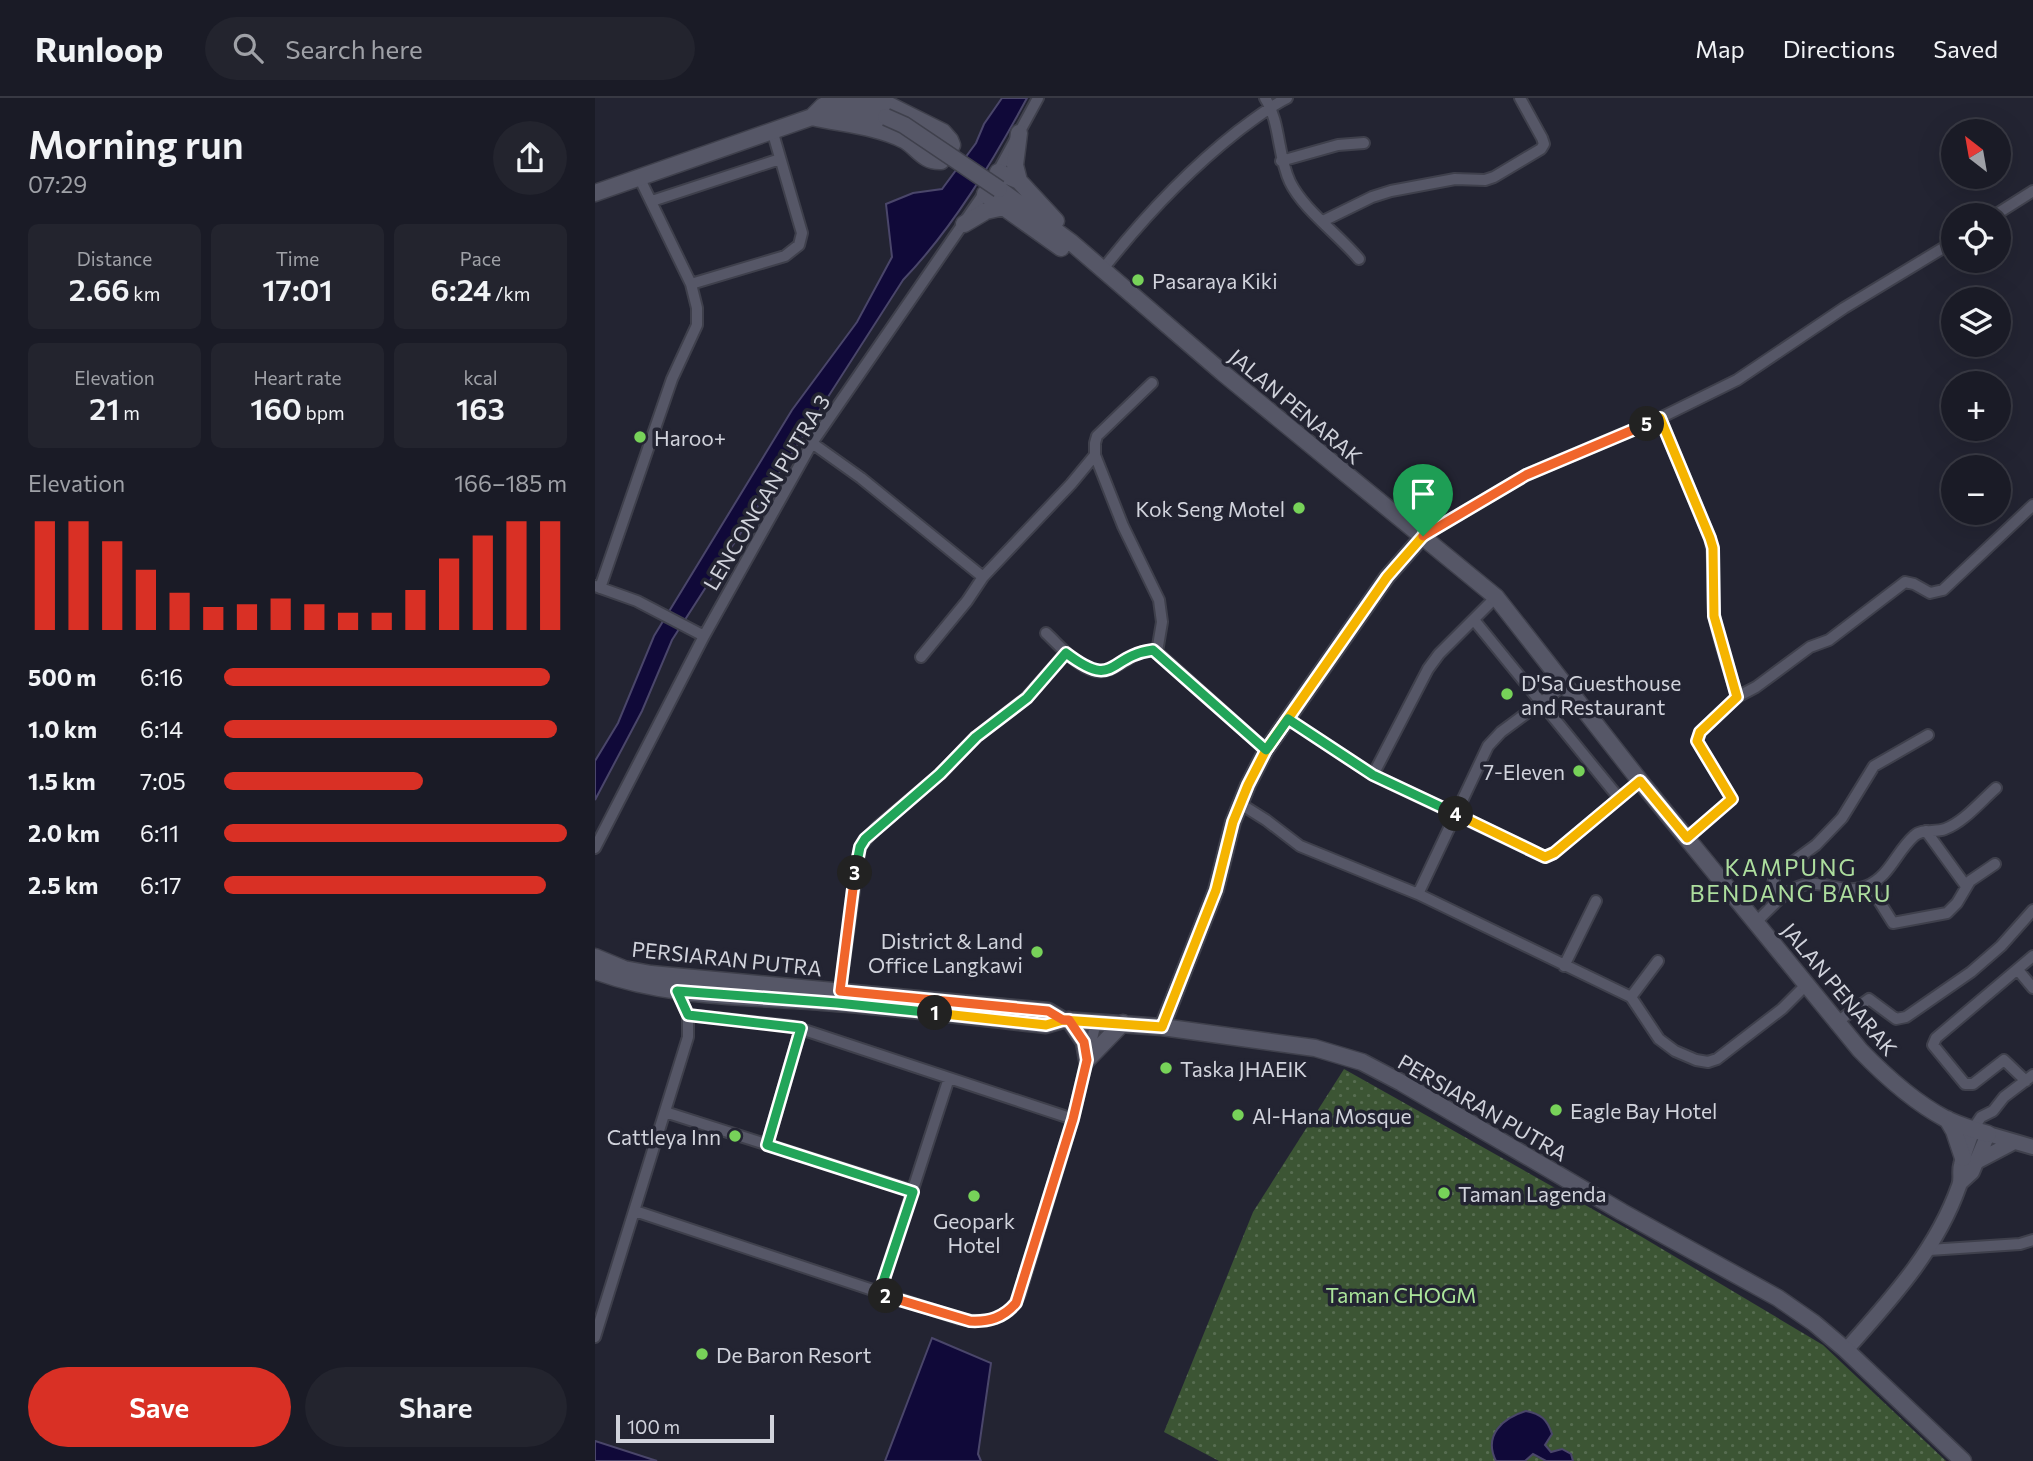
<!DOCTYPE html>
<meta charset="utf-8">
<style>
body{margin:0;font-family:Commissioner,sans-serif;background:#23242e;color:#f1f3f6;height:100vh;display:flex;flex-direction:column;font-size:26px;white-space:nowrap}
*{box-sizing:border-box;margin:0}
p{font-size:23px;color:#9fa1a7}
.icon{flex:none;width:38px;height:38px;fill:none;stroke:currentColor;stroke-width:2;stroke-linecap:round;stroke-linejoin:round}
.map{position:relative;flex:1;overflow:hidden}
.details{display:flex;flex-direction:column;background:#1a1b26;width:595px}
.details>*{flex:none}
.needle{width:46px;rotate:329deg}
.buttons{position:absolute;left:1346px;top:21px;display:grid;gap:14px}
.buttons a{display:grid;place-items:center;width:70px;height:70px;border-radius:50%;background:#1a1b26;box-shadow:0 7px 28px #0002,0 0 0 2px #383943;font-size:35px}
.scale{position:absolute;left:21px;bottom:18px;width:158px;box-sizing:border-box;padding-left:7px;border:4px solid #d1d3dc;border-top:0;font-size:19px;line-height:24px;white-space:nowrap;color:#d1d3dc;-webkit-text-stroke:5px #232432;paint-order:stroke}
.pin{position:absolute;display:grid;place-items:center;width:60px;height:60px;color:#fff;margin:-72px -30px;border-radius:50% 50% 50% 0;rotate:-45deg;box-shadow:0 0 7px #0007}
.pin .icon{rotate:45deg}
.km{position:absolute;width:35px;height:35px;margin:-18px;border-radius:50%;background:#222;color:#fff;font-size:19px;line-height:35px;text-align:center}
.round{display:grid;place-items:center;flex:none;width:74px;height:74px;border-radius:37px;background:#23242e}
.summary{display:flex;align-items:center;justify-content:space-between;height:119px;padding:0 28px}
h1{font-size:38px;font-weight:600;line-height:52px}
.figures{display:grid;grid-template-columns:repeat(3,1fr);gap:10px;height:119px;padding:7px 28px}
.figures div{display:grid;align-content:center;border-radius:10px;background:#23242e;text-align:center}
.figures b{font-size:30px;font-weight:600}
.figures small{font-size:19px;font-weight:400}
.figures p{font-size:19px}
.chart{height:196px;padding:14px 28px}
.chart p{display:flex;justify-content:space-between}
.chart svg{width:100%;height:126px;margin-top:7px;stroke:#d93025;stroke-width:6}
.cta{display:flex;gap:14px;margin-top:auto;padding:14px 28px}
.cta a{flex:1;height:80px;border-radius:42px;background:#d93025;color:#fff;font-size:28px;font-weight:600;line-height:80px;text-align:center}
.cta a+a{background:#23242e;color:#f1f3f6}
ul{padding:0 28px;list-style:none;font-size:23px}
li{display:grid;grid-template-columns:112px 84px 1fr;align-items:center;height:52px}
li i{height:18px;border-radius:9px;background:#d93025}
header{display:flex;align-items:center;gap:42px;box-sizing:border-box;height:98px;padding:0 35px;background:#1a1b26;border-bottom:2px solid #383943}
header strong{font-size:33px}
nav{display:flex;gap:38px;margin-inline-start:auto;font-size:24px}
.search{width:490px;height:63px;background:#23242e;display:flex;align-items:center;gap:18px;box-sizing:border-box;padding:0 24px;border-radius:38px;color:#9fa1a7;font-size:26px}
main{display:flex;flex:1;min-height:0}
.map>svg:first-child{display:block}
.grass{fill:url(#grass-dots)}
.water{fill:#100939;stroke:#4a466a;stroke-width:2}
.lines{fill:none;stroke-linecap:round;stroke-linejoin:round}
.minor-casing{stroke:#3f404c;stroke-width:14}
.tertiary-casing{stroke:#3f404c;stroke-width:18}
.secondary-casing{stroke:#3f404c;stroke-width:19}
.minor{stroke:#565767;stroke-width:10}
.tertiary{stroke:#565767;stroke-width:14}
.secondary{stroke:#565767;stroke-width:16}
.secondary-bridge-casing{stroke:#3f404c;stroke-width:19;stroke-linecap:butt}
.secondary-bridge{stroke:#565767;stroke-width:16}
.split-1-casing{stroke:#fff;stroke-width:14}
.split-2-casing{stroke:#fff;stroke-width:14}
.split-3-casing{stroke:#fff;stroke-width:14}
.split-4-casing{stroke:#fff;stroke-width:14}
.split-5-casing{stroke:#fff;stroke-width:14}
.split-6-casing{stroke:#fff;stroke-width:14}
.split-1{stroke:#f5b400;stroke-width:9}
.split-2{stroke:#22a559;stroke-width:9}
.split-3{stroke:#f0652b;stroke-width:9}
.split-4{stroke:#22a559;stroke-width:9}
.split-5{stroke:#f5b400;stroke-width:9}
.split-6{stroke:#f0652b;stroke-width:9}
.poi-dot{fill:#77d259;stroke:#232432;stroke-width:2.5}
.labels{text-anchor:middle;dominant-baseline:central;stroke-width:7;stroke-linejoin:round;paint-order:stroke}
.poi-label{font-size:21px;fill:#d1d3dc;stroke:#232432;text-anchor:start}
.street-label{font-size:21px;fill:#d1d3dc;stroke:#232432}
.park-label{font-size:21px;fill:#abe59a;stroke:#232432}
.neighbourhood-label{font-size:23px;letter-spacing:2px;fill:#adde9e;stroke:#232432}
</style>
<header>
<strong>Runloop</strong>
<div class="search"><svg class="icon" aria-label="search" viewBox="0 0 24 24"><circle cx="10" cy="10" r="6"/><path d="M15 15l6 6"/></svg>Search here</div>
<nav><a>Map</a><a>Directions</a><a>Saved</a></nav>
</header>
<main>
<section class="details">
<div class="summary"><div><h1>Morning run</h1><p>07:29</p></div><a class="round"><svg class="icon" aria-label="share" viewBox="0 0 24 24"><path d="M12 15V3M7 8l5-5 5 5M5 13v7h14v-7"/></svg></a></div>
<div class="figures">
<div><p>Distance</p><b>2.66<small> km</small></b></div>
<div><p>Time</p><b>17:01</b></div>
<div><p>Pace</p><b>6:24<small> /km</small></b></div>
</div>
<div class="figures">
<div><p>Elevation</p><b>21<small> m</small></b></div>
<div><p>Heart rate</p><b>160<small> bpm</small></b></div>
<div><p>kcal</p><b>163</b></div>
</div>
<div class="chart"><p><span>Elevation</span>166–185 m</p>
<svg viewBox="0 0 160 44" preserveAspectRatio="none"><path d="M5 44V6M15 44V6M25 44V13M35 44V23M45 44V31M55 44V36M65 44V35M75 44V33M85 44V35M95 44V38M105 44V38M115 44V30M125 44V19M135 44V11M145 44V6M155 44V6"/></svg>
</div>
<ul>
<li><b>500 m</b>6:16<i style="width:95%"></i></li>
<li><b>1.0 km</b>6:14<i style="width:97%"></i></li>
<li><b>1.5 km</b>7:05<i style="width:58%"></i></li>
<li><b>2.0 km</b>6:11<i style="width:100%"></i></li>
<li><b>2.5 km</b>6:17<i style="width:94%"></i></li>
</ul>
<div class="cta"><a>Save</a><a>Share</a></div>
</section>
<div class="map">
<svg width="1438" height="1363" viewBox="0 0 1438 1363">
<defs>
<pattern id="grass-dots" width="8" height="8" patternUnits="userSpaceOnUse" patternTransform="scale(1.75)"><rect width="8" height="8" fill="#3c5534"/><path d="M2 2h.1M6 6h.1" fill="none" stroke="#576d51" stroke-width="1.8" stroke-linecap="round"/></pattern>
</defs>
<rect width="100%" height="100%" fill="#232432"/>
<path class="grass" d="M749,971L1047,1139L1228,1247L1351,1363H624L569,1334L658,1114Z"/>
<path class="water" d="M407,0H432C398,63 358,130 308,182L77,542L47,613L0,702V663L23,625L59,538L197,312L262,224L297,159L291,106L318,95L347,91L381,45L389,26Z
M337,1240L396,1265L383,1356L386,1363H290Z
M931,1313C946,1316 952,1321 957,1336L950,1347L956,1354L967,1351L976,1356L978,1363H951L938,1356L930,1363H901C888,1337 908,1320 931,1313Z
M0,1343L62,1363H0Z"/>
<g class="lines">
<defs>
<path id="minor" d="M670,0C686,25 682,57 695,84C708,111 744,137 764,161
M686,63L743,47L769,45
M401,77L443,0
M45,81L96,186
M57,103L185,61
M1400,117L1438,93
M728,123L777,99L796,93L860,81L890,82L899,79L946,51L949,46L947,40L925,0
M508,171C548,120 592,73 643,33C659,21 674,9 692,0
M557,285L502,338L500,345V357L528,428L564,502L567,524L562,554
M1065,320L1115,440C1121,464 1116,490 1119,515C1123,544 1135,571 1142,599L1105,634L1102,643L1137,701L1092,740
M217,345L266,380L388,479
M828,438L931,377L1065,320L1142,282L1249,210L1358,144
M0,488L42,503L109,538
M5,490L77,281L102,227V210L96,186L190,158L204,147L207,135L177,32
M879,522L1024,700
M451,535C465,548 481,568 500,573C521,578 541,546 562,554L671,652
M326,559L372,503L388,479L476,386L500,357
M1142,599L1161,589L1215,549L1234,542L1310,484L1319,486L1335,495L1348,492L1438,407
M693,621L778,677L950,759L959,755L1045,683
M778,677L833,571L844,556L901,499
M644,705L671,722L705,748L823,796L1036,899L1064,941L1080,953L1101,962L1113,964L1122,961L1187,911L1212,886
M1331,733L1371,788
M0,750L109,538L217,345L392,91
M1274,787L1298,825L1352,815L1362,805L1375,783L1400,766
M823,796L893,648L906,634L971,586
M1187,799L1178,786L1180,777L1221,747L1247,720L1279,668L1333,637
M1161,824C1176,810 1192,789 1213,786C1233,784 1252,797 1272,788C1295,778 1301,754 1319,738C1327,730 1340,735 1350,731C1369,724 1386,703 1401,690
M969,868L1001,803
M1423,872L1438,890
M245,893L265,749L282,729L345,676L381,639L431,600L471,555
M1036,899L1063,863
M93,917L197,928L478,1021
M1242,924L1274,901L1301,921L1311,919L1376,874L1406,848L1438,812
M1431,983L1409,962L1378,986H1370L1338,947L1341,940L1438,858
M70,1014L318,1093
M1378,1031L1386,1019L1398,1013L1409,999L1438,977
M172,1047L206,930
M40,1113L365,1221C390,1226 414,1222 425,1196L478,1021L501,924
M1334,1152L1425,1146L1438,1142
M284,1196L354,980
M0,1239L93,939V917L82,893"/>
<path id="tertiary" d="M567,929L621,792L638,724L653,687L671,652L792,479L828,438
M1381,1064L1419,1044
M1366,1084L1377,1074L1393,1036L1438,1049
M1251,1252C1296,1201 1341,1153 1364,1088C1367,1081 1364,1074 1366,1067C1369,1055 1374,1043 1378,1031"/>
<path id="secondary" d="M246,0L288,4L348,34L355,42L357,47L346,63C328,64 322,49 309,42C281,28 247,26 217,19L228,8Z
M403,74L424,83L461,123
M424,83L420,67L424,35
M404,91L477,145L628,275L901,499L1045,683L1265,952C1290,978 1319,1004 1351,1021C1364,1027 1379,1032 1393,1036
M0,95L217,19C242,13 266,10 291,19
M390,96L466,150
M369,126L391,113L409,109
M0,859L29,871L56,876L453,913L468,922
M0,873C72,900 152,898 227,904C302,909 376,919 451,927L468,922L567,929L720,950L767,964L807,985L1027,1114L1183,1200L1219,1225L1251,1252L1368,1363
M474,922L489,944L492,962
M492,962L528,925
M1352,1021L1359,1033L1368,1060"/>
</defs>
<use href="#minor" class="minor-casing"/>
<use href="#tertiary" class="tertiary-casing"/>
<use href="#secondary" class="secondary-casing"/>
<use href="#minor" class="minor"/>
<use href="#tertiary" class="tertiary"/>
<use href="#secondary" class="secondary"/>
<defs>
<path id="secondary-bridge" d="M291,19L309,27L404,91"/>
</defs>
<use href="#secondary-bridge" class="secondary-bridge-casing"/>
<use href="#secondary-bridge" class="secondary-bridge"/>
</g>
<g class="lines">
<defs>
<path id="split-1" d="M340,915L451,927L468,922L567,929L621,792L638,724L653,687L671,652L792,479L828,438"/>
<path id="split-2" d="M291,1198L284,1196L318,1094L172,1047L206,930L93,917L82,893L242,905L340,915"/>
<path id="split-3" d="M260,775L245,893L453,913L468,922H474L489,944L492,962L478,1021L421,1205C408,1220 394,1224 375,1223L291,1198"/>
<path id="split-4" d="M260,775L265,749L270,741L345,676L381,639L432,600L471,555C521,593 512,558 558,552L671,652L693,621L778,677L861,716"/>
<path id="split-5" d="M861,716L950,759L959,755L1045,683L1092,740L1137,701L1102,643L1105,634L1142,599L1119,518L1118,450L1115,440L1065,320L1052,326"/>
<path id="split-6" d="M828,438L931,377L1052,326"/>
</defs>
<use href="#split-1" class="split-1-casing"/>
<use href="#split-2" class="split-2-casing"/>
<use href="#split-3" class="split-3-casing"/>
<use href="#split-4" class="split-4-casing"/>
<use href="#split-5" class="split-5-casing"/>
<use href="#split-6" class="split-6-casing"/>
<use href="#split-1" class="split-1"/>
<use href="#split-2" class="split-2"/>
<use href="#split-3" class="split-3"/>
<use href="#split-4" class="split-4"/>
<use href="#split-5" class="split-5"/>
<use href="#split-6" class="split-6"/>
</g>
<g class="poi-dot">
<circle cx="543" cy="182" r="7"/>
<circle cx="45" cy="339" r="7"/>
<circle cx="704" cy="410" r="7"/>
<circle cx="912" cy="596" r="7"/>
<circle cx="984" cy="673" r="7"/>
<circle cx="442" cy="854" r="7"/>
<circle cx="571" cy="970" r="7"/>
<circle cx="961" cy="1012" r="7"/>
<circle cx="643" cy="1017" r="7"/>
<circle cx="140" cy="1038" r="7"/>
<circle cx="849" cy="1095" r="7"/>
<circle cx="379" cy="1098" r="7"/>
<circle cx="107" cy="1256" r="7"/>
</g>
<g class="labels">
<g class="poi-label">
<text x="557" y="182">Pasaraya Kiki</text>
<text x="59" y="339">Haroo+</text>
<text x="690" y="410" text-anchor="end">Kok Seng Motel</text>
<text x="926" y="584">D'Sa Guesthouse<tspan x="926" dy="24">and Restaurant</tspan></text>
<text x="970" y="673" text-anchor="end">7-Eleven</text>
<text x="428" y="842" text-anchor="end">District &amp; Land<tspan x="428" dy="24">Office Langkawi</tspan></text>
<text x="585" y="970">Taska JHAEIK</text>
<text x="975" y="1012">Eagle Bay Hotel</text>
<text x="657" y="1017">Al-Hana Mosque</text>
<text x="126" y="1038" text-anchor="end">Cattleya Inn</text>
<text x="863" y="1095">Taman Lagenda</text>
<text x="379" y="1122" text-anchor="middle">Geopark<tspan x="379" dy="24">Hotel</tspan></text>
<text x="121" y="1256">De Baron Resort</text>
</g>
<g class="street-label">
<text transform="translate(701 308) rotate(40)">JALAN PENARAK</text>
<text transform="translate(171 394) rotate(-59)">LENCONGAN PUTRA 3</text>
<text transform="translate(132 860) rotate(6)">PERSIARAN PUTRA</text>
<text transform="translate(1245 891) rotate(50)">JALAN PENARAK</text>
<text transform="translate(888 1009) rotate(30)">PERSIARAN PUTRA</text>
</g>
<g class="park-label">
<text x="806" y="1196">Taman CHOGM</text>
</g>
<g class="neighbourhood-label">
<text x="1196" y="769">KAMPUNG<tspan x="1196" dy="26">BENDANG BARU</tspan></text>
</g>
</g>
</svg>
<div class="buttons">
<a><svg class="needle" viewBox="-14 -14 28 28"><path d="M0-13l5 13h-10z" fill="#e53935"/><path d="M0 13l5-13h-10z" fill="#9fa1a7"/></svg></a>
<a><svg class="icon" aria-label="locate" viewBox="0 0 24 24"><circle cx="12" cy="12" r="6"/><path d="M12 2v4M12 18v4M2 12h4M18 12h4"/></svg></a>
<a><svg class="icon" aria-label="layers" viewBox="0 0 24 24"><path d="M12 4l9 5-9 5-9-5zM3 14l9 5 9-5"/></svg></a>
<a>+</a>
<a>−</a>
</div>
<div class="scale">100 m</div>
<div class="pin" style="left:828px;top:438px;background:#1e9e55"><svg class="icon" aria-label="arrive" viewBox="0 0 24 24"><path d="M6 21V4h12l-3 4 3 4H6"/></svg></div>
<b class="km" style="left:340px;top:915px">1</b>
<b class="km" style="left:291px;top:1198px">2</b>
<b class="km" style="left:260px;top:775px">3</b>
<b class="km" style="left:861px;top:716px">4</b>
<b class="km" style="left:1052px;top:326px">5</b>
</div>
</main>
